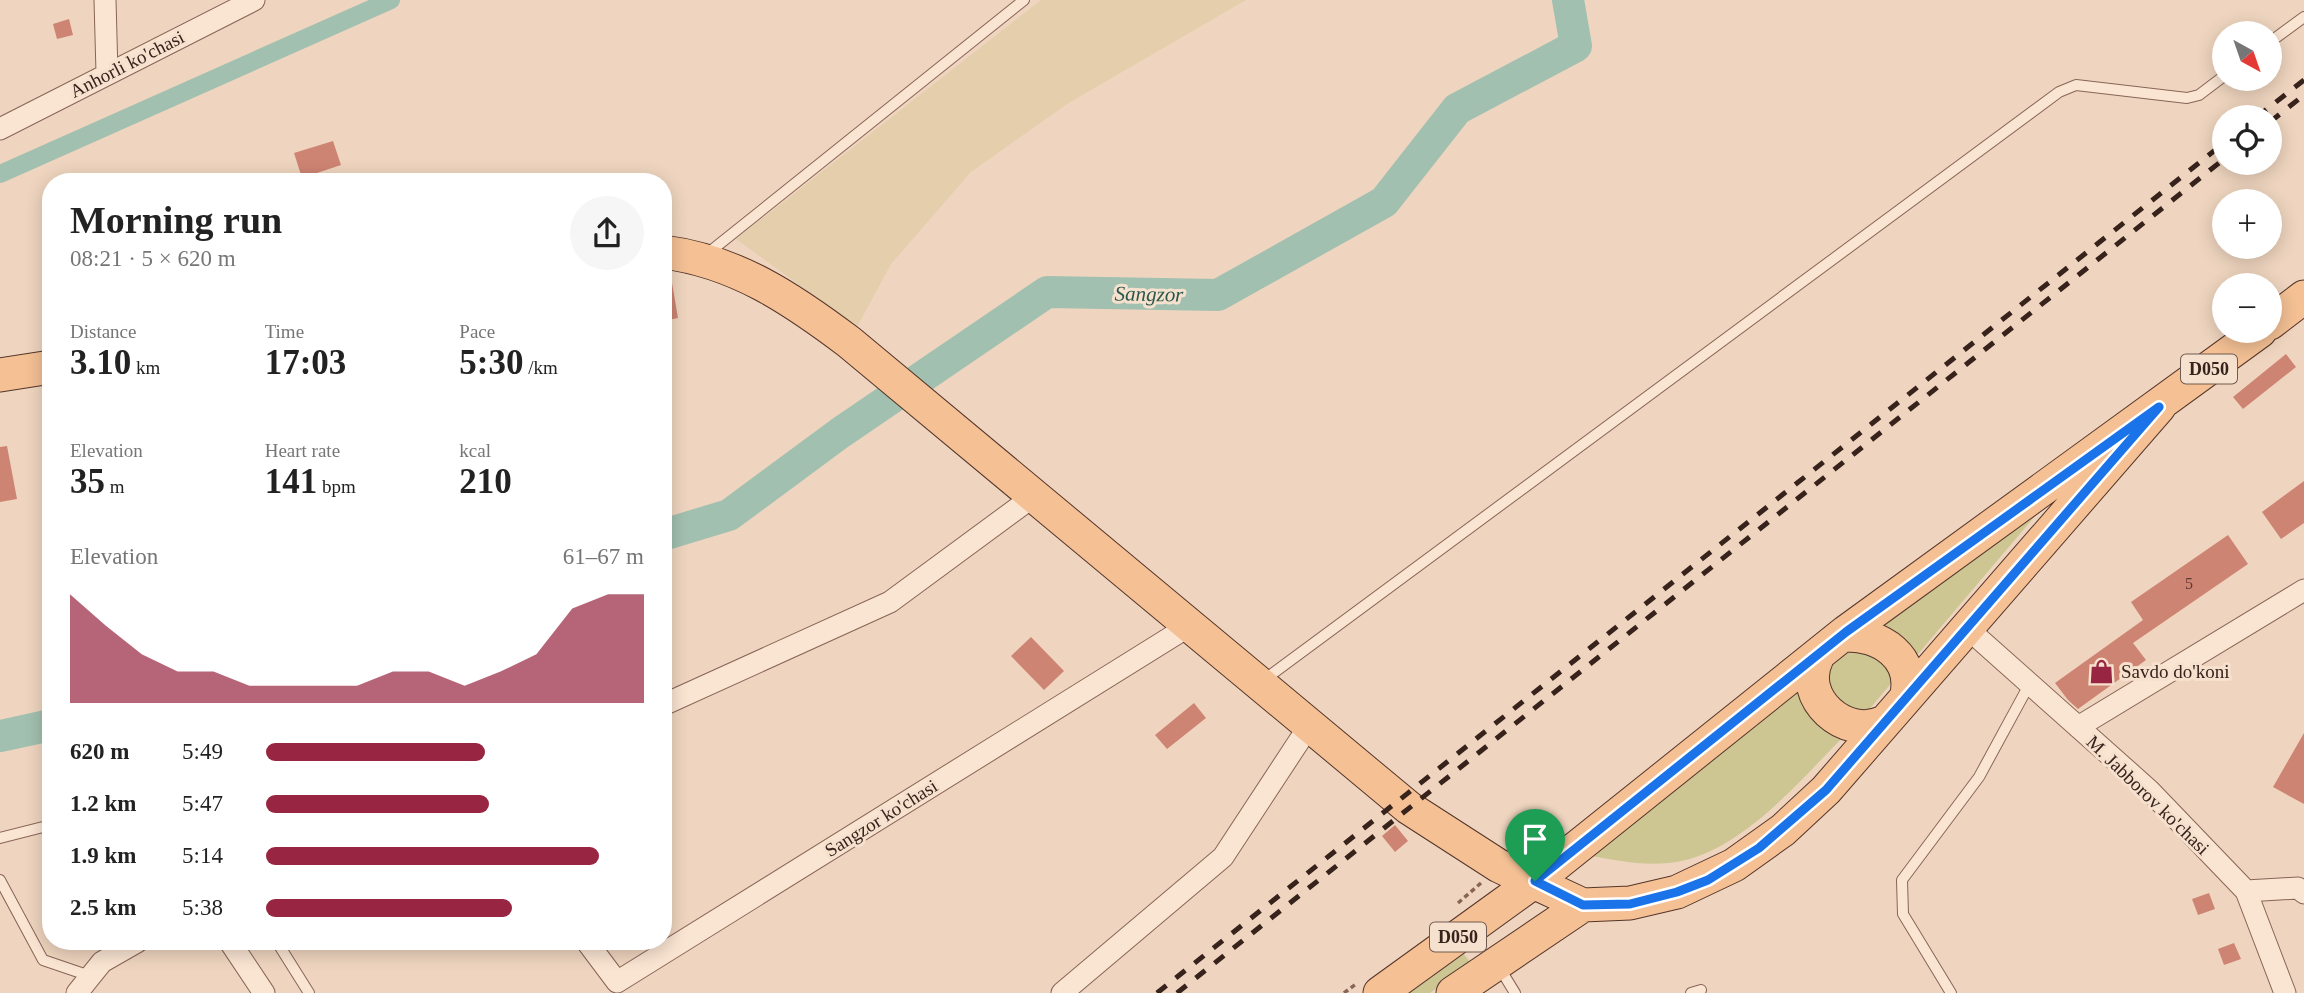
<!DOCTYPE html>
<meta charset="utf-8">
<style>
body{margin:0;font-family:Georgia,serif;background:#f6f6f6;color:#222;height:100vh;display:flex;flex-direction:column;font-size:26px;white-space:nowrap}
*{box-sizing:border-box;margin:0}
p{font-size:23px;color:#767676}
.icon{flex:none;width:38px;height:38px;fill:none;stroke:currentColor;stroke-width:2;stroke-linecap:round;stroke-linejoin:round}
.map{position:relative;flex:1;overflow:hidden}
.details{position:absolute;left:42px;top:173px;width:630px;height:777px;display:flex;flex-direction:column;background:#fff;border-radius:28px;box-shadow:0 4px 18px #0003}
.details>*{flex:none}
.needle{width:46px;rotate:140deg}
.controls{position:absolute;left:2212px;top:21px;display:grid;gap:14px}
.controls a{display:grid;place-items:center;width:70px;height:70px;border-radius:50%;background:#fff;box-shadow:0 4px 18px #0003;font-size:35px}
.pin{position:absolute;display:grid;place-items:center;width:60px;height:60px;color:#fff;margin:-72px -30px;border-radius:50% 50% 50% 0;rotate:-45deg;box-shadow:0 0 7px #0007}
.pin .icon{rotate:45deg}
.round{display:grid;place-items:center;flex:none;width:74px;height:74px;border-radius:37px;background:#f6f6f6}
.overview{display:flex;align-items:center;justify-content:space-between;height:119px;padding:0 28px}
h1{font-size:38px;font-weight:700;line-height:52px}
.metrics{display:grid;grid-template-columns:repeat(3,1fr);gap:10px;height:119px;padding:7px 28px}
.metrics div{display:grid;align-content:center}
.metrics b{font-size:35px;font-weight:700}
.metrics small{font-size:19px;font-weight:400}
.metrics p{font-size:19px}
.chart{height:196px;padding:14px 28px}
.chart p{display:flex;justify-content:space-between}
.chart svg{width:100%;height:126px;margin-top:7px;fill:#982541;opacity:.7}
ul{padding:0 28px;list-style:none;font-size:23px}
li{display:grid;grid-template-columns:112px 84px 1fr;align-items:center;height:52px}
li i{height:18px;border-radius:9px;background:#982541}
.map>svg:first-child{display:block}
.farmland{fill:#e5ceac}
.green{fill:#cdc693}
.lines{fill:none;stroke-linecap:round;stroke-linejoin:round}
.canal{stroke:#a2c0b0;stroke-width:18}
.river{stroke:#a2c0b0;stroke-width:32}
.building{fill:#ce8473}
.service-casing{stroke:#886557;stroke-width:12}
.minor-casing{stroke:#886557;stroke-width:23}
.primary-casing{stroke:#55352b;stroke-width:35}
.path{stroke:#886557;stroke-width:3.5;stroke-dasharray:5 3.5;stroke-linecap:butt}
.service{stroke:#fae4d2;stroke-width:10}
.minor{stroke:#fae4d2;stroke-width:21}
.primary{stroke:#f4c094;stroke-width:33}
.rail{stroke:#37221c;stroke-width:5;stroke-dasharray:12 12;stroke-linecap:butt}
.route-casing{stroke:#fff;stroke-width:14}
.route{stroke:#1a73e8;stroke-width:9}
.labels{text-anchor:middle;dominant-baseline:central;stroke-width:6;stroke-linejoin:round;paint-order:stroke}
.number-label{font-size:16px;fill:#5d3a32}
.shield{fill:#f6e1ce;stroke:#705b51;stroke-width:2}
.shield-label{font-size:18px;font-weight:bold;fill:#37221c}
.street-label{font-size:19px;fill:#37221c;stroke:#f6e1ce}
.poi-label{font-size:19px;fill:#37221c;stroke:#f6e1ce;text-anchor:start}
.water-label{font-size:21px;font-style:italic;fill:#2a574a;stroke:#f6e1ce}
</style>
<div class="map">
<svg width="2304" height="993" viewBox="0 0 2304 993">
<rect width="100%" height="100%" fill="#efd5bf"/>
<path class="farmland" d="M1041,0H1246L1067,104L971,172L891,264L857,327L736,239Z"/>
<path class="green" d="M2033,510L2036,515L1913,660L1880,627Z
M1858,644L1898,675L1862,718L1852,715L1819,675Z
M1801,685L1848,732C1803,777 1742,852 1676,862C1646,867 1615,860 1586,855Z
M1463,953L1470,962L1467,967L1430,993H1405Z"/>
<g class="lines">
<path class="canal" d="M0,174L391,0"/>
<path class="river" d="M663,535L729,515L840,433L1047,292L1218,295L1384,202L1457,109L1576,46L1568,0
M0,736L51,725"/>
</g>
<path class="building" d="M69,19L73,35L57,39L53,24Z
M333,141L341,165L302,178L294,153Z
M663,277H671L678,318L663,321Z
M2286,354L2296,367L2243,409L2233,397Z
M7,446L17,499L0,502V447Z
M2304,481V523L2281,539L2262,512Z
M2228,535L2248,564L2133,643L2146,660L2078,709L2068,700L2055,683L2143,620L2131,602Z
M1031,637L1064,671L1044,690L1011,656Z
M1194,703L1206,718L1167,749L1155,735Z
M2304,733V804L2273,787Z
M1395,825L1408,841L1395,852L1382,836Z
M2209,893L2215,909L2198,915L2192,899Z
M2234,943L2241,959L2224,965L2218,949Z"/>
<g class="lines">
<defs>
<path id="service" d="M2270,42L2304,17
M707,254L1024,0
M1264,680L2059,92L2076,85L2187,98L2199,95L2224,76
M0,838L51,825
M0,880L43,960L90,976
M277,942L309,993
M1499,967L1515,993
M1691,993L1701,990
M1951,993L1903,914L1902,880L1979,777L2029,685"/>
<path id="minor" d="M105,0L107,73
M0,129L254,0
M1967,628L2149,790L2246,891L2285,993
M663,705L890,602L1034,496
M2078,727L2304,590
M2246,891L2298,888L2304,893
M230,942L264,993
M587,942L617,982L1189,626
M77,993L102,962L137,942
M1062,993L1223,857L1309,726"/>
<path id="primary" d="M663,252C736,261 792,299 849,342L1409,808L1499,866L1583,905L1630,903L1677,892L1734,865L1783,830L1826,790L2159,407
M2270,323L2304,297
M0,375L51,367
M1844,635C1880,633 1917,658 1906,698
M1817,658C1797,698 1846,741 1884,722
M1380,993L1535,881L1846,632L2260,331
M1453,993L1583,905"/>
</defs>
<use href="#service" class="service-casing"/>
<use href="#minor" class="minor-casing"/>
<use href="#primary" class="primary-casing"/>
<path class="path" d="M1458,903L1481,883
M1344,993L1356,984"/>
<use href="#service" class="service"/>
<use href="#minor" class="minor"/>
<use href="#primary" class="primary"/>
<path class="rail" d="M2257,117L2304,80
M2270,122L2304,95
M1157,993L2224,143
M1177,993L2224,159"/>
</g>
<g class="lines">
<defs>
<path id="route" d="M2159,407L1826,790L1759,848L1708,880L1677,892L1630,904L1583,905L1535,881L1846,632Z"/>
</defs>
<use href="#route" class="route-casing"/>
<use href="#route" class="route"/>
</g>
<defs>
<symbol id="shop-bare" viewBox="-9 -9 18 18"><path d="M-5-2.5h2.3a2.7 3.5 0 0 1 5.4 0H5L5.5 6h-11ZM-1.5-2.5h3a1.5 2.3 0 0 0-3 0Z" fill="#982541" stroke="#f6e1ce" stroke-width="2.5" paint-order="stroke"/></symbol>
</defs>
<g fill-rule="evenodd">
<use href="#shop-bare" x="2084" y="654" width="35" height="35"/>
</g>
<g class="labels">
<g class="number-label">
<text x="2189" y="583">5</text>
</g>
<g class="shield">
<rect x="2181" y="354.5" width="56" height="29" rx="5"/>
<rect x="1430" y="922.5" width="56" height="29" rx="5"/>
</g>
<g class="shield-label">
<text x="2209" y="369">D050</text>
<text x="1458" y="937">D050</text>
</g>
<g class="street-label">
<text transform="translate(127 64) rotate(-27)">Anhorli ko'chasi</text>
<text transform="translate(2148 795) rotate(44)">M. Jabborov ko'chasi</text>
<text transform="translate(881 818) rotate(-32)">Sangzor ko'chasi</text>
</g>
<g class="poi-label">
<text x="2121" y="671">Savdo do'koni</text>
</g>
<g class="water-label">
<text transform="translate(1149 294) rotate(1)">Sangzor</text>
</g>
</g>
</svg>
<div class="controls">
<a><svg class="needle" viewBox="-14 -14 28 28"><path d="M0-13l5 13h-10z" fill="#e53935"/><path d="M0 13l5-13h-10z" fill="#767676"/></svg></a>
<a><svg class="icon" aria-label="locate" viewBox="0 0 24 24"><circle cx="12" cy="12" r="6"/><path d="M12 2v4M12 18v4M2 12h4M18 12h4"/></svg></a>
<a>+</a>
<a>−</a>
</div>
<div class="pin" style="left:1535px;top:881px;background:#1e9e55"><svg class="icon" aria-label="arrive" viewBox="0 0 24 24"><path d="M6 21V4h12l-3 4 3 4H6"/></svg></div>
<section class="details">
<div class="overview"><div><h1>Morning run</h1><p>08:21 · 5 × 620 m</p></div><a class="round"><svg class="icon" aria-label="share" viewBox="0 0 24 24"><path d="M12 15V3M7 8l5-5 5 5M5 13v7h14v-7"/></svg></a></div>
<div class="metrics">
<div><p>Distance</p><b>3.10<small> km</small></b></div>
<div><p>Time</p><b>17:03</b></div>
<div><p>Pace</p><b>5:30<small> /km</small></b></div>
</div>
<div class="metrics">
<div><p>Elevation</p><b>35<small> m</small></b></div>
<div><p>Heart rate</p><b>141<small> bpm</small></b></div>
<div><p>kcal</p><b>210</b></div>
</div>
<div class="chart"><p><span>Elevation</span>61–67 m</p>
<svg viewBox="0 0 160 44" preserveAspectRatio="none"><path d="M0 44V6L10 17L20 27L30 33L40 33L50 38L60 38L70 38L80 38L90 33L100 33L110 38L120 33L130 27L140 11L150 6L160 6V44z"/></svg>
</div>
<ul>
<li><b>620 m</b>5:49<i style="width:58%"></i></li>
<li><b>1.2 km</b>5:47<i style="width:59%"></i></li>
<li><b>1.9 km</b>5:14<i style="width:88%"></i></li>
<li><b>2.5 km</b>5:38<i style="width:65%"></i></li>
</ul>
</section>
</div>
